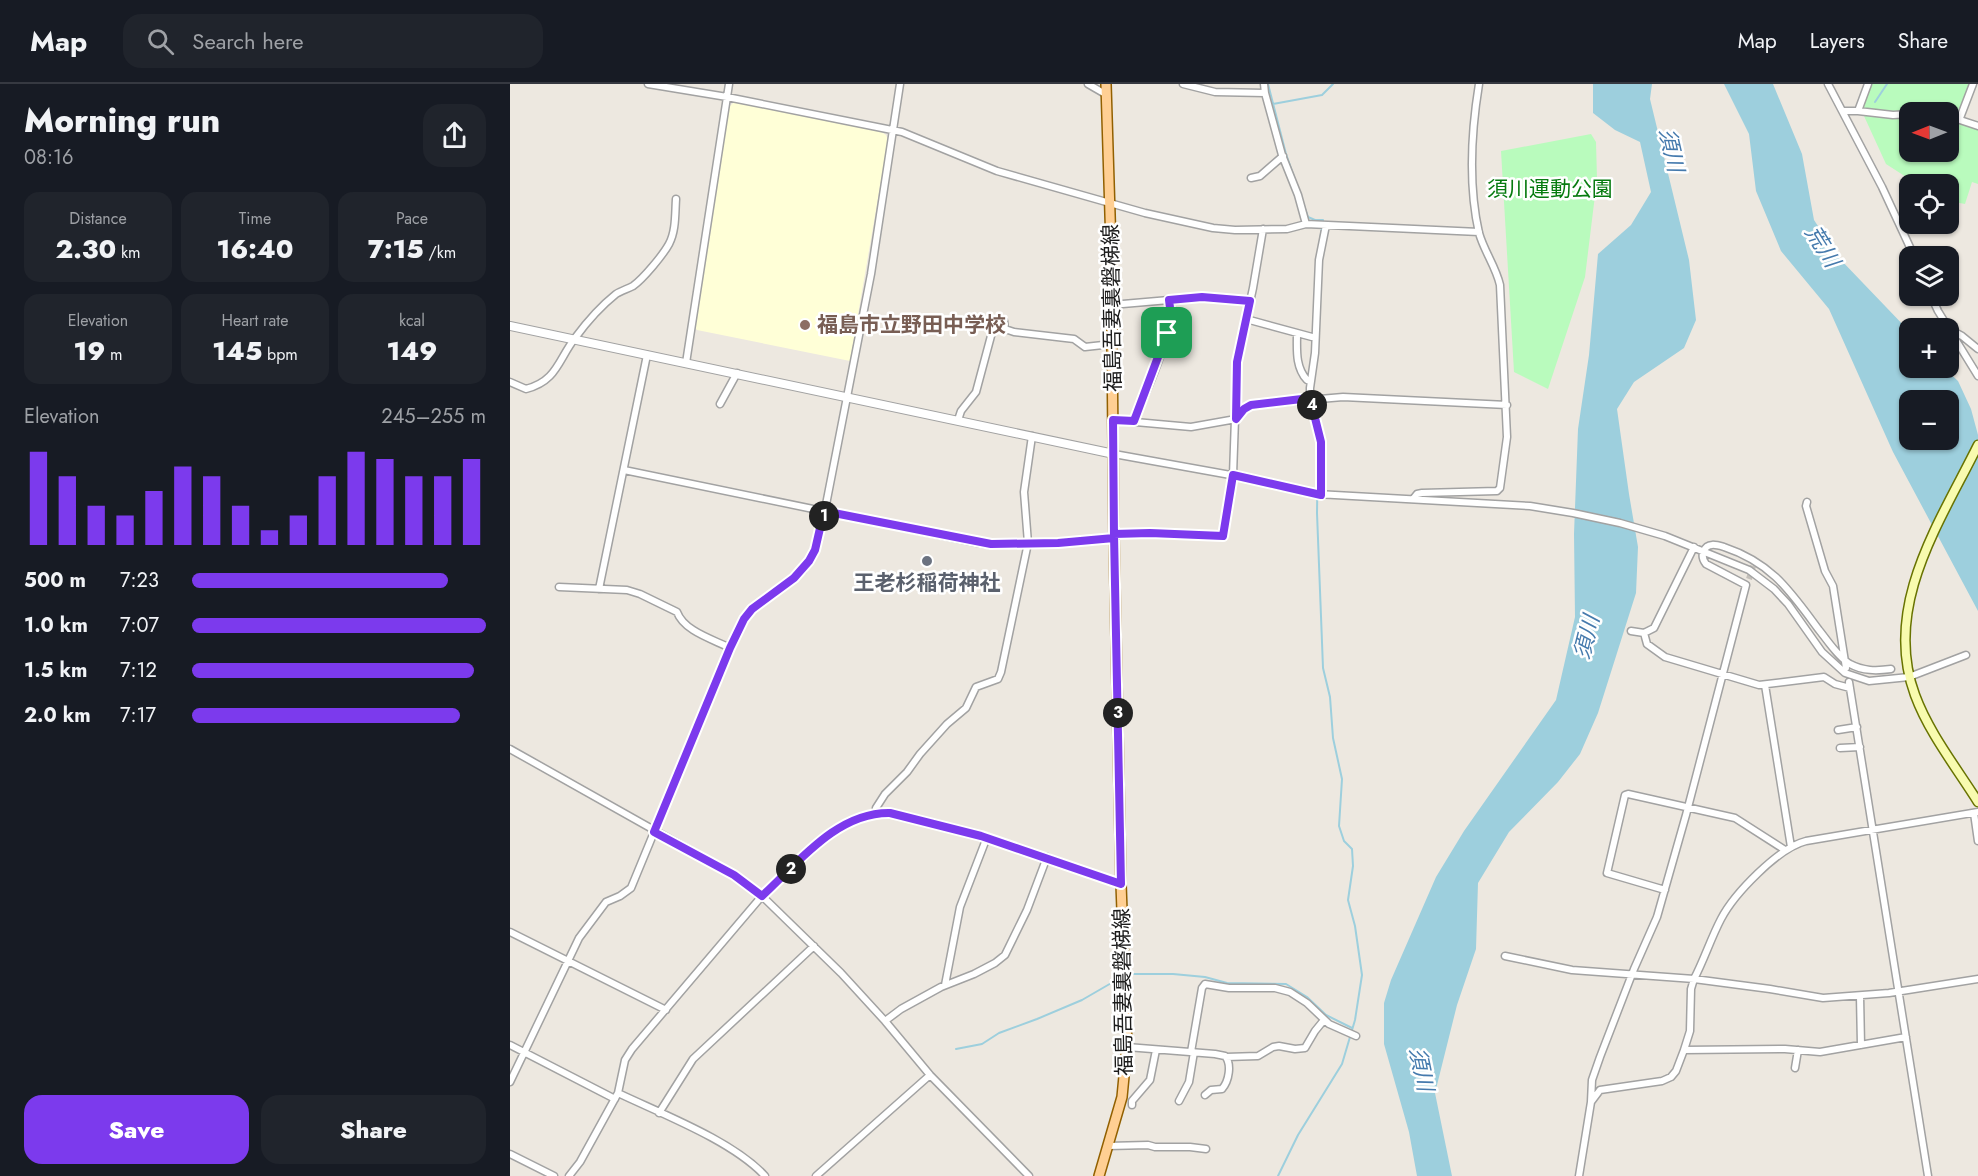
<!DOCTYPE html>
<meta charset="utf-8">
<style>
body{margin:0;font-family:Jost,"Noto Sans JP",sans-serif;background:#20242c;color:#f1f3f6;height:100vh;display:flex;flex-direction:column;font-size:22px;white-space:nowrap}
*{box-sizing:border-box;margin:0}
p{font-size:20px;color:#9ea1a6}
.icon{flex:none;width:33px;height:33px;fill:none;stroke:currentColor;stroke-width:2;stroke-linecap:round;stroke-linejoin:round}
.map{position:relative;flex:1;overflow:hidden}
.side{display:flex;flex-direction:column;background:#171b24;width:510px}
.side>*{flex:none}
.needle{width:39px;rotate:269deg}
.controls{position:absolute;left:1389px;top:18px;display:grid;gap:12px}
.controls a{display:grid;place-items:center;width:60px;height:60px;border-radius:12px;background:#171b24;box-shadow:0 2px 4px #0004;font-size:30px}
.pin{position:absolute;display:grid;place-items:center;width:51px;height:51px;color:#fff;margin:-26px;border-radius:12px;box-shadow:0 3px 9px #0006}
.km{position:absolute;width:30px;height:30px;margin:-15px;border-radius:50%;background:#222;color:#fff;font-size:16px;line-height:30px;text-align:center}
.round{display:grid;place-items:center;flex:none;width:63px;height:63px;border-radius:18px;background:#20242c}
.overview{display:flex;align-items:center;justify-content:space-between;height:102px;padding:0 24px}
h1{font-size:33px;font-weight:800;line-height:45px}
.metrics{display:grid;grid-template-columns:repeat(3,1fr);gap:9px;height:102px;padding:6px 24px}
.metrics div{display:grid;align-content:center;border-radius:15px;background:#20242c;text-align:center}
.metrics b{font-size:26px;font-weight:800}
.metrics small{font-size:16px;font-weight:400}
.metrics p{font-size:16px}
.chart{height:168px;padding:12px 24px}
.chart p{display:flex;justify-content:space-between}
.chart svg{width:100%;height:108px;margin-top:6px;stroke:#7c3aed;stroke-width:6}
.cta{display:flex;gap:12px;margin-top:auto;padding:12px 24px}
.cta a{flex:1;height:69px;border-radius:18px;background:#7c3aed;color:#fff;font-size:24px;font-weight:800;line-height:69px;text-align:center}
.cta a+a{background:#20242c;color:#f1f3f6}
ul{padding:0 24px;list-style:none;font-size:20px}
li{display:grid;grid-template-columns:96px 72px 1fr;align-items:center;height:45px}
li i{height:15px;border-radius:8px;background:#7c3aed}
header{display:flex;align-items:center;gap:36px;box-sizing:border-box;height:84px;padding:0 30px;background:#171b24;border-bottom:2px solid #363941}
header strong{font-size:28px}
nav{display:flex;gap:33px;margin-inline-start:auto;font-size:21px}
.search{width:420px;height:54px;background:#20242c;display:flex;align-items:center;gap:15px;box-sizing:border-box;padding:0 21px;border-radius:18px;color:#9ea1a6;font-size:22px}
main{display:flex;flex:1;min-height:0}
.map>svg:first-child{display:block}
.education{fill:#ffffd7}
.park{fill:#b9fbbd}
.water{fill:#9dcfdd;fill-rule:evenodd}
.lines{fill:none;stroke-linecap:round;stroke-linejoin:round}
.stream{stroke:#9dcfdd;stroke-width:2}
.minor-tunnel{stroke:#c3bfb9;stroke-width:6;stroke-dasharray:6 3;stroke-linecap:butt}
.minor-casing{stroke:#a2a2a2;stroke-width:9}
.tertiary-casing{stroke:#a2a2a2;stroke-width:10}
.secondary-casing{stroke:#687301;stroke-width:11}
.primary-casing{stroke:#926000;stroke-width:12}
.minor{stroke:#fff;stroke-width:6}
.tertiary{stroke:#fff;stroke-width:8}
.secondary{stroke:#f8fbaf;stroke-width:8}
.primary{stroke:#ffcf93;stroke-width:9}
.route-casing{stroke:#fff;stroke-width:12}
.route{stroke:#7c3aed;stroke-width:8}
.education-dot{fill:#8d6e63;stroke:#fff;stroke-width:2}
.worship-dot{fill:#6b7280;stroke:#fff;stroke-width:2}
.labels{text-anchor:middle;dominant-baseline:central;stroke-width:5;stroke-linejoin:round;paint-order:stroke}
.park-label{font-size:21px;fill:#077b10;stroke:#fff}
.street-label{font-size:21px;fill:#1b1b1b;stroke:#fff}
.education-label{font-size:21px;font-weight:bold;fill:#785e54;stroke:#fff;text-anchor:start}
.worship-label{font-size:21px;font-weight:bold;fill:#5b616d;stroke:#fff}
.water-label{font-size:22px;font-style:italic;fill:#457aad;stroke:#fff}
</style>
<header>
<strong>Map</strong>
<div class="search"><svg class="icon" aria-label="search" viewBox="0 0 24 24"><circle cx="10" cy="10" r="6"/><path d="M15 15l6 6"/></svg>Search here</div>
<nav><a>Map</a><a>Layers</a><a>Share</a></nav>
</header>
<main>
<section class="side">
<div class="overview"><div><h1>Morning run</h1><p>08:16</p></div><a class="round"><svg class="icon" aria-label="share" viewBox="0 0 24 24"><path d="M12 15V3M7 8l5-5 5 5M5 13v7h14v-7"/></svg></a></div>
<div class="metrics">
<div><p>Distance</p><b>2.30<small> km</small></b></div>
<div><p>Time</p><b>16:40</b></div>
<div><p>Pace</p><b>7:15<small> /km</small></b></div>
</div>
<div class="metrics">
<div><p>Elevation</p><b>19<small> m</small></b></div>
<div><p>Heart rate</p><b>145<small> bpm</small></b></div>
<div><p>kcal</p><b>149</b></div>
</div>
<div class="chart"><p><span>Elevation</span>245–255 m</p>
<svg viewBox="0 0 160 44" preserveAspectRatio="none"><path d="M5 44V6M15 44V16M25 44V28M35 44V32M45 44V22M55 44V12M65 44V16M75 44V28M85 44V38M95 44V32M105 44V16M115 44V6M125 44V9M135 44V16M145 44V16M155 44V9"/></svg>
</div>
<ul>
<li><b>500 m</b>7:23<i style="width:87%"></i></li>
<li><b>1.0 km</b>7:07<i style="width:100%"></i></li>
<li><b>1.5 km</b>7:12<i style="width:96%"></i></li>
<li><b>2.0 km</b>7:17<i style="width:91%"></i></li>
</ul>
<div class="cta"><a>Save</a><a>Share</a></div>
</section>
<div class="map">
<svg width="1468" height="1092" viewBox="0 0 1468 1092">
<rect width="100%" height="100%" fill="#ede8e0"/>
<path class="education" d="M224,18L370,47L376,51L378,56L340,277L187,246L185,244L219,23Z"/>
<path class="park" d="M1360,0H1460L1449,32L1422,25L1385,29L1351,26Z
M1356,30L1399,32L1400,68H1438L1439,36L1468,46V100L1462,98L1455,120L1439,117L1438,100H1407L1376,80L1354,32Z
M1081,50L1086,58L1087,95L1075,193L1038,305L1004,288L991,67Z"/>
<path class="water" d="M1083,0H1142L1140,15L1179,176L1186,236L1174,264L1124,298L1107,325L1119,410L1128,463L1126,509L1088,629L1070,670L1048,698L999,748L968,799L966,865L947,921L925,1009L942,1092H907L899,1048L874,960V919L881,896L926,793L954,747L1046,616L1065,533L1064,450L1068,345L1079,271L1088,170L1121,141L1141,108L1130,58L1105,46L1083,29Z
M1214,0H1263L1292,70L1304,136L1329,174L1399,247L1400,284H1434L1448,297L1461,325L1468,351V527L1383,368L1319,225L1271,167L1246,107L1239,50ZM1400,316H1438V356H1400Z"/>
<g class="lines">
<path class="stream" d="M758,0L776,70L798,133L805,136H813V138
M1365,18L1377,0
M763,20L812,11L823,0
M809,162L812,144
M620,890H663L695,893L717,899L776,900L797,913L816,931L842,944
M446,965L472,960L489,949L527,935L572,916L610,894
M768,1092L788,1051L832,980L845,936L852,891L845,842L838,816L843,782L842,765L834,757L829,742L832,695L823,654L820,613L813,584L807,429L808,360L797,317"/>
<path class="minor-tunnel" d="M1239,495L1243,482"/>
<defs>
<path id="minor" d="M138,0L217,13L392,48L487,87L635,129L703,144L725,146L777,145L796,140L969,148
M578,0L597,11
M673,0L705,8L755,9
M754,0L755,9L772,71L788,111L796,140
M1318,0L1372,103L1404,172
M1334,27H1348L1358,0
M1348,27L1383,31L1400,30
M1408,28H1428
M1438,32L1450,34L1463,0
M1447,35L1468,42
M741,94L750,92L773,72
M1421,212L1428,227L1468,292
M659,216C686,211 713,216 740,217
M601,221L659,216C663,255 638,302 624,337
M736,235L802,253
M494,237L495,245L504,248L564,255L575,263L602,260
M1439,245L1452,252L1468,265
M787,249C787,265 785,283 797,296
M176,279L219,0
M0,298L16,305C47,297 48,276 65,254C76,239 91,222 106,210C111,207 117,205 123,202C133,195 153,171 159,160C166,147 165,130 166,115
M210,320L227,289
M448,336L451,327L466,308L481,252
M603,336L681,343L726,335L734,325L741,321L833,313L997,321
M604,370L726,392L807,410L1020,422L1063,429L1110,439L1155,452L1239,486L1264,505L1278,520L1312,568L1335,589L1359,597L1399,593L1456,571
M114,386L468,459L481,461L548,459L604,454
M811,411V358L800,314V304L805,269L809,176L816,141
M903,415L907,410L912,409L987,407L990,404L997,353L990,201C986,183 974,167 969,149C958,100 961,49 969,0
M1297,418L1296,422L1315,487L1323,502L1336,584
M604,450L640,449L713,452L723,391L727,278L743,204L753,145
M49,503L117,506L130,510L167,528C174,547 202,555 220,564
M89,505L137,271
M1121,547L1134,549L1144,544L1184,463
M1134,549L1137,560L1155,573L1249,601L1314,593L1325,600L1340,604
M1339,598L1418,1092
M1255,601L1281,763
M1328,646L1347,643
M1330,664L1350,663
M0,665L224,791L252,812L331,889L375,937L420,991L519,1092
M366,729V724L375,710L397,688L410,670L437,640L456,624L466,603L488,595L491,588L518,459L514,408L522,352
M1464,729L1468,757
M1155,806L1097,789L1115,711L1118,710L1225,734L1275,766
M0,848L156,926
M995,872L1062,886L1184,895L1260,905L1313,914L1379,909L1468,895
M435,901L450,823L477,753
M1350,912L1351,961
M375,937L391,925L431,903L464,890L485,879L495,871L517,826L537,773
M0,961L105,1015
M617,963L705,970L715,972C722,980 719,997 712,1005L701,1006L695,1011
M1174,966L1275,965L1310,968L1396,953
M681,968L692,904L695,900L719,904H765L780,908L797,919L819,940L846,952
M716,973L748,972L763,963L769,962L785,965L795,964L805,947L814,936
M1285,984L1288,966
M0,998L69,854L96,818L110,812L121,804L220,564L234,535L242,525L293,486L305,466L313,436L361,190L390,0
M108,1009C152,1030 223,1057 255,1092
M669,1017L679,998L684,968
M1081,1018L1082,996L1090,973L1124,885L1147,833L1176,731L1236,501L1196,480C1193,476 1191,472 1194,467C1197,458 1207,461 1214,463C1262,479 1280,507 1309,546C1318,557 1328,573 1340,580C1353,587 1366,587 1381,585
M622,1021V1017L640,996L646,966
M149,1029L183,975L304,862
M598,1062L638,1061L645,1063H680L696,1065
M0,1070L44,1092
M59,1092L70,1078L108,1009L115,976L122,965L252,812L321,748C339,738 359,729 380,729L471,752L611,800
M306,1092L420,991
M1069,1092L1081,1018L1090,1006L1152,997L1161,993L1166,987L1174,966L1180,947L1181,905L1184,895C1194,876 1201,854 1211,835C1224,810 1268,764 1296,757L1468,728"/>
<path id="tertiary" d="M0,242L604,370"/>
<path id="secondary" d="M1468,361C1430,438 1372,522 1405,611C1419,649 1446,683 1468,718"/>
<path id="primary" d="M589,1092L612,1013L617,961L611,800L604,454L601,163L596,0"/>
</defs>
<use href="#minor" class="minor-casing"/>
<use href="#tertiary" class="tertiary-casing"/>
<use href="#secondary" class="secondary-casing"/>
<use href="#primary" class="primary-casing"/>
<use href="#minor" class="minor"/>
<use href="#tertiary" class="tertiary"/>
<use href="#secondary" class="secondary"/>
<use href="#primary" class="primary"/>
</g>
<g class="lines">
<defs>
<path id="route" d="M657,249L624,337L603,336L604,454L548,459L481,460L314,427L305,466L299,477L284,494L242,525L234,535L220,564L144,748L224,791L252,812C288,779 327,728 380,729L471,752L611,800L604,450L640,449L713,452L723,391L811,411V358L800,314L741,321L734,325L726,335L727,278L740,217L692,213L659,216L661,231L657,249"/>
</defs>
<use href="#route" class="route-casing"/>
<use href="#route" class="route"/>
</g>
<circle class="education-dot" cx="295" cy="241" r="6"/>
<circle class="worship-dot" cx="417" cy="477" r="6"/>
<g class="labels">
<g class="park-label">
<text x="1040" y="105">須川運動公園</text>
</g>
<g class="street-label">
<text transform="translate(602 224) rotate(-91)">福島吾妻裏磐梯線</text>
<text transform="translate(613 908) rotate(-91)">福島吾妻裏磐梯線</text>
</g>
<g class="education-label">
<text x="307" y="241">福島市立野田中学校</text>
</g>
<g class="worship-label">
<text x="417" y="499">王老杉稲荷神社</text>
</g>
<g class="water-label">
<text transform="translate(1162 66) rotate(77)">須川</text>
<text transform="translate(1313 162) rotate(58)">荒川</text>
<text transform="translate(1076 553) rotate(-76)">須川</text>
<text transform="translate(912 985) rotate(78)">須川</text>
</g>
</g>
</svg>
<div class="controls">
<a><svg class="needle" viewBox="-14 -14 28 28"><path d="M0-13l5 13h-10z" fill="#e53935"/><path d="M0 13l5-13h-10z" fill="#9ea1a6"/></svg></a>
<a><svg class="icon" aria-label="locate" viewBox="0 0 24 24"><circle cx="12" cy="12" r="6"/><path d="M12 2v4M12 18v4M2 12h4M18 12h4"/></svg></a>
<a><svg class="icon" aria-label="layers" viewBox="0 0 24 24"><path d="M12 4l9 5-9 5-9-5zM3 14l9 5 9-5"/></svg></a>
<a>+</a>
<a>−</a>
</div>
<div class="pin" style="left:657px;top:249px;background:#1e9e55"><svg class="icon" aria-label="arrive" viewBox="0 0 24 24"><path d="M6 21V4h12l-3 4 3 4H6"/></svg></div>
<b class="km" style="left:314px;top:432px">1</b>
<b class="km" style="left:281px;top:785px">2</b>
<b class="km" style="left:608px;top:629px">3</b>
<b class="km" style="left:802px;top:321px">4</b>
</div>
</main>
